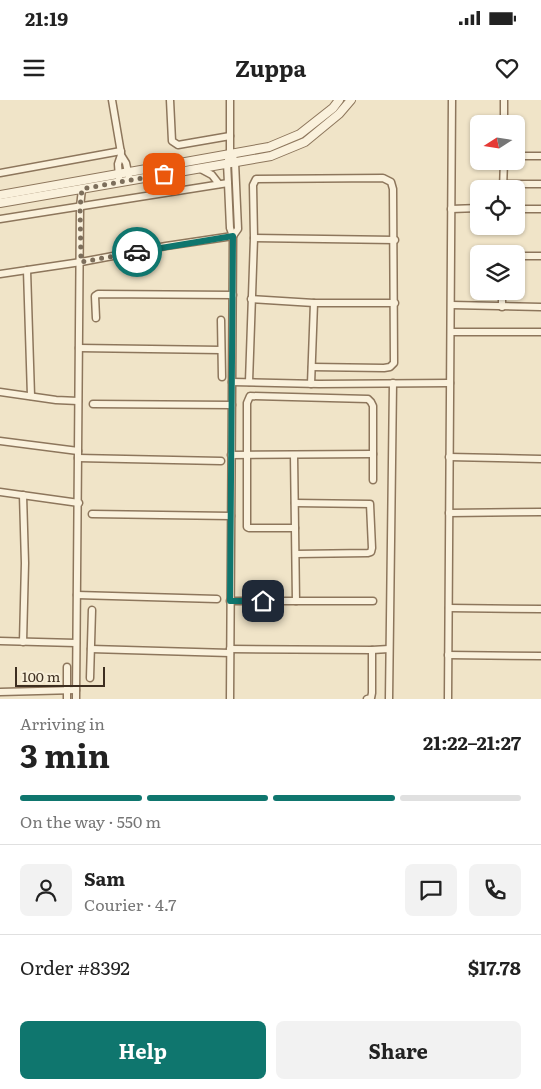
<!DOCTYPE html>
<meta charset="utf-8">
<style>
:root{--surface:#fff;--page:#f2f2f2;--text:#222;--muted:#767676;--line:#e0e0e0;--accent:#0f766e}
body{margin:0;font-family:Literata,serif;background:var(--page);color:var(--text);height:100vh;display:flex;flex-direction:column;font-size:19px;white-space:nowrap}
*{box-sizing:border-box;margin:0}
p{font-size:16px;color:var(--muted)}
.icon{flex:none;width:28px;height:28px;fill:none;stroke:currentColor;stroke-width:2;stroke-linecap:round;stroke-linejoin:round}
.map{position:relative;height:599px;overflow:hidden}
.drawer{display:flex;flex-direction:column;background:var(--surface);flex:1}
.drawer>*{flex:none}
.needle{width:32px;rotate:258deg}
.tools{position:absolute;left:470px;top:15px;display:grid;gap:10px}
.tools a{display:grid;place-items:center;width:55px;height:55px;border-radius:8px;background:var(--surface);box-shadow:0 1px 4px #0004;font-size:25px}
.scale{position:absolute;left:15px;bottom:12px;width:90px;box-sizing:border-box;padding-left:5px;border:2px solid #3d2e20;border-top:0;font-size:14px;line-height:18px;white-space:nowrap;color:#3d2e20;-webkit-text-stroke:4px #f7eed8;paint-order:stroke}
.pin{position:absolute;display:grid;place-items:center;width:42px;height:42px;color:#fff;margin:-21px;border-radius:10px;box-shadow:0 2px 8px #0006}
.courier{position:absolute;display:grid;place-items:center;width:50px;height:50px;margin:-25px;border:4px solid #0f766e;border-radius:50%;background:#fff;color:#222;box-shadow:0 1px 6px #0007}
.headline em{font-style:normal;font-weight:700}
.headline div{display:flex;flex-direction:column-reverse}
.headline{display:flex;align-items:center;justify-content:space-between;height:85px;padding:0 20px}
h1{font-size:32px;font-weight:700;line-height:38px}
.bar{display:grid;grid-template-columns:repeat(4,1fr);gap:8px 5px;align-content:center;height:60px;padding:0 20px}
.bar i{height:6px;border-radius:4px;background:var(--line)}
.bar .active{background:var(--accent)}
.bar p{grid-column:span 4}
.line{display:flex;align-items:center;gap:12px;padding:0 20px;border-top:1px solid var(--line)}
.line div{flex:1}
.round{display:grid;place-items:center;flex:none;width:52px;height:52px;border-radius:8px;background:var(--page)}
.primary-button{display:flex;gap:10px;margin-top:auto;padding:10px 20px}
.primary-button a{flex:1;height:58px;border-radius:8px;background:var(--accent);color:#fff;font-size:20px;font-weight:700;line-height:58px;text-align:center}
.primary-button a+a{background:var(--page);color:var(--text)}
.status{display:flex;justify-content:space-between;align-items:center;height:35px;padding:0 25px;background:var(--surface);direction:ltr}
.status svg{height:14px;fill:currentColor}
header{display:flex;justify-content:space-between;align-items:center;height:65px;padding:0 20px;background:var(--surface);font-size:22px;font-weight:700}
.map>svg:first-child{display:block}
</style>
<div class="status"><b>21:19</b><svg viewBox="0 0 49 12"><path d="M0 12V9h3v3zM5 12V6h3v6zM10 12V3h3v9zM15 12V0h3v12zM26 1h20v11H26zM47 4h2v5h-2z"/></svg></div>
<header><svg class="icon" aria-label="menu" viewBox="0 0 24 24"><path d="M4 6h16M4 12h16M4 18h16"/></svg>Zuppa<svg class="icon" aria-label="heart" viewBox="0 0 24 24"><path d="M12 20l-8-8c-3-5 5-10 8-4 3-6 11-1 8 4z"/></svg></header>
<div class="map">
<svg width="541" height="599" viewBox="0 0 541 599">
<rect width="100%" height="100%" fill="#f0e4c8"/>
<g fill="none" stroke-linecap="round" stroke-linejoin="round">
<g stroke="#8d765c" stroke-width="9">
<g id="minor">
<path d="M112,0l9,53"/>
<path d="M170,0l2,41 6,4 52,-9"/>
<path d="M504,24v-24"/>
<path d="M516,56h25"/>
<path d="M199,68l13,7 7,9"/>
<path d="M0,73l121,-22"/>
<path d="M119,78l-1,-14 3,-9 5,8 3,14"/>
<path d="M503,84h38"/>
<path d="M503,89l1,-28"/>
<path d="M451,109l28,-1"/>
<path d="M516,109h25"/>
<path d="M0,119l228,-36"/>
<path d="M233,136l5,-7 -3,-67 -1,-3"/>
<path d="M254,138l141,2"/>
<path d="M516,156h25"/>
<path d="M27,170l4,126"/>
<path d="M0,174l81,-12 85,-16 67,-10"/>
<path d="M502,191v16"/>
<path d="M251,199l63,4h81"/>
<path d="M452,205l89,2"/>
<path d="M96,218l-1,-22 3,-2 135,1"/>
<path d="M221,220l1,57"/>
<path d="M451,232h90"/>
<path d="M79,248l142,2"/>
<path d="M232,282l87,2 131,-1"/>
<path d="M249,282l5,-144 -1,-53 3,-6 127,-1 8,4 2,7 1,174 -4,4 -6,1 -72,-1"/>
<path d="M311,284l3,-81"/>
<path d="M0,292l56,8 22,1"/>
<path d="M93,304l139,1"/>
<path d="M0,341l78,10"/>
<path d="M231,355l142,-1"/>
<path d="M294,355l2,146"/>
<path d="M449,357l92,2"/>
<path d="M78,358l143,3"/>
<path d="M0,392l79,11"/>
<path d="M23,395l2,68 -2,79"/>
<path d="M295,403l75,1 2,44 -1,4 -3,1 -72,1"/>
<path d="M449,413l92,-1"/>
<path d="M92,414l139,2"/>
<path d="M295,428h-46l-2,-1v-124l3,-7 118,3 3,3 2,4v74"/>
<path d="M77,495l140,4"/>
<path d="M230,501h143"/>
<path d="M449,508l92,1"/>
<path d="M0,541l76,2"/>
<path d="M91,549l139,4"/>
<path d="M230,549l142,1v43l-1,5 -4,1"/>
<path d="M372,550l17,-1"/>
<path d="M448,555l93,1"/>
<path d="M90,578l2,-68"/>
<path d="M0,592l76,-2"/>
<path d="M67,599v-32"/>
<path d="M76,599l4,-492 2,-18"/>
<path d="M230,599l3,-463 -3,-8 -2,-45 -1,-20 3,-9v-54"/>
<path d="M389,599l4,-316"/>
<path d="M448,599l4,-599"/>
</g>
</g>
<g stroke="#8d765c" stroke-width="10">
<g id="tertiary">
<path d="M0,95l269,-48 31,-13 33,-26 6,-8"/>
<path d="M0,103l271,-47 34,-14 34,-28 12,-14"/>
</g>
</g>
<use href="#minor" stroke="#faf1dc" stroke-width="6"/>
<use href="#tertiary" stroke="#faf1dc" stroke-width="8"/>
</g>
<g fill="none" stroke-linecap="round" stroke-linejoin="round">
<path stroke="#7c6e5b" stroke-width="5" stroke-dasharray="0 9" d="M137,152l-56,10 -1,-55 2,-18 82,-15"/>
<path stroke="#0f766e" stroke-width="6" d="M137,152l96,-16 -3,365h33"/>
</g>
</svg>
<div class="tools">
<a><svg class="needle" viewBox="-14 -14 28 28"><path d="M0-13l5 13h-10z" fill="#e53935"/><path d="M0 13l5-13h-10z" fill="#767676"/></svg></a>
<a><svg class="icon" aria-label="locate" viewBox="0 0 24 24"><circle cx="12" cy="12" r="6"/><path d="M12 2v4M12 18v4M2 12h4M18 12h4"/></svg></a>
<a><svg class="icon" aria-label="layers" viewBox="0 0 24 24"><path d="M12 4l9 5-9 5-9-5zM3 14l9 5 9-5"/></svg></a>
</div>
<div class="scale">100 m</div>
<div class="pin" style="left:164px;top:74px;background:#ea580c"><svg class="icon" aria-label="bag" viewBox="0 0 24 24"><path d="M5 8h14l-1 12H6zM9 8a3 3 0 0 1 6 0"/></svg></div>
<div class="pin" style="left:263px;top:501px;background:#1f2937"><svg class="icon" aria-label="home" viewBox="0 0 24 24"><path d="M3 11l9-7 9 7M6 9v11h12V9"/></svg></div>
<div class="courier" style="left:137px;top:152px"><svg class="icon" aria-label="car" viewBox="0 0 24 24"><path d="M5 17H2v-5l4-1 3-4h7l3 4 3 1v5h-3M9 17h6M6 11h13"/><circle cx="7" cy="17" r="2"/><circle cx="17" cy="17" r="2"/></svg></div>
</div>
<section class="drawer">
<div class="headline"><div><h1>3 min</h1><p>Arriving in</p></div><em>21:22–21:27</em></div>
<div class="bar"><i class="active"></i><i class="active"></i><i class="active"></i><i></i><p>On the way · 550 m</p></div>
<div class="line" style="height:90px"><a class="round"><svg class="icon" aria-label="person" viewBox="0 0 24 24"><circle cx="12" cy="8" r="4"/><path d="M4 21q1-7 8-7t8 7"/></svg></a><div><b>Sam</b><p>Courier · 4.7</p></div><a class="round"><svg class="icon" aria-label="chat" viewBox="0 0 24 24"><path d="M4 5h16v11H9l-5 4z"/></svg></a><a class="round"><svg class="icon" aria-label="phone" viewBox="0 0 24 24"><path d="M5 4h4l2 5-3 2q2 4 5 5l2-3 5 2v4C11 20 4 13 5 4z"/></svg></a></div>
<div class="line" style="height:65px"><div>Order #8392</div><b>$17.78</b></div>
<div class="primary-button"><a>Help</a><a>Share</a></div>
</section>
